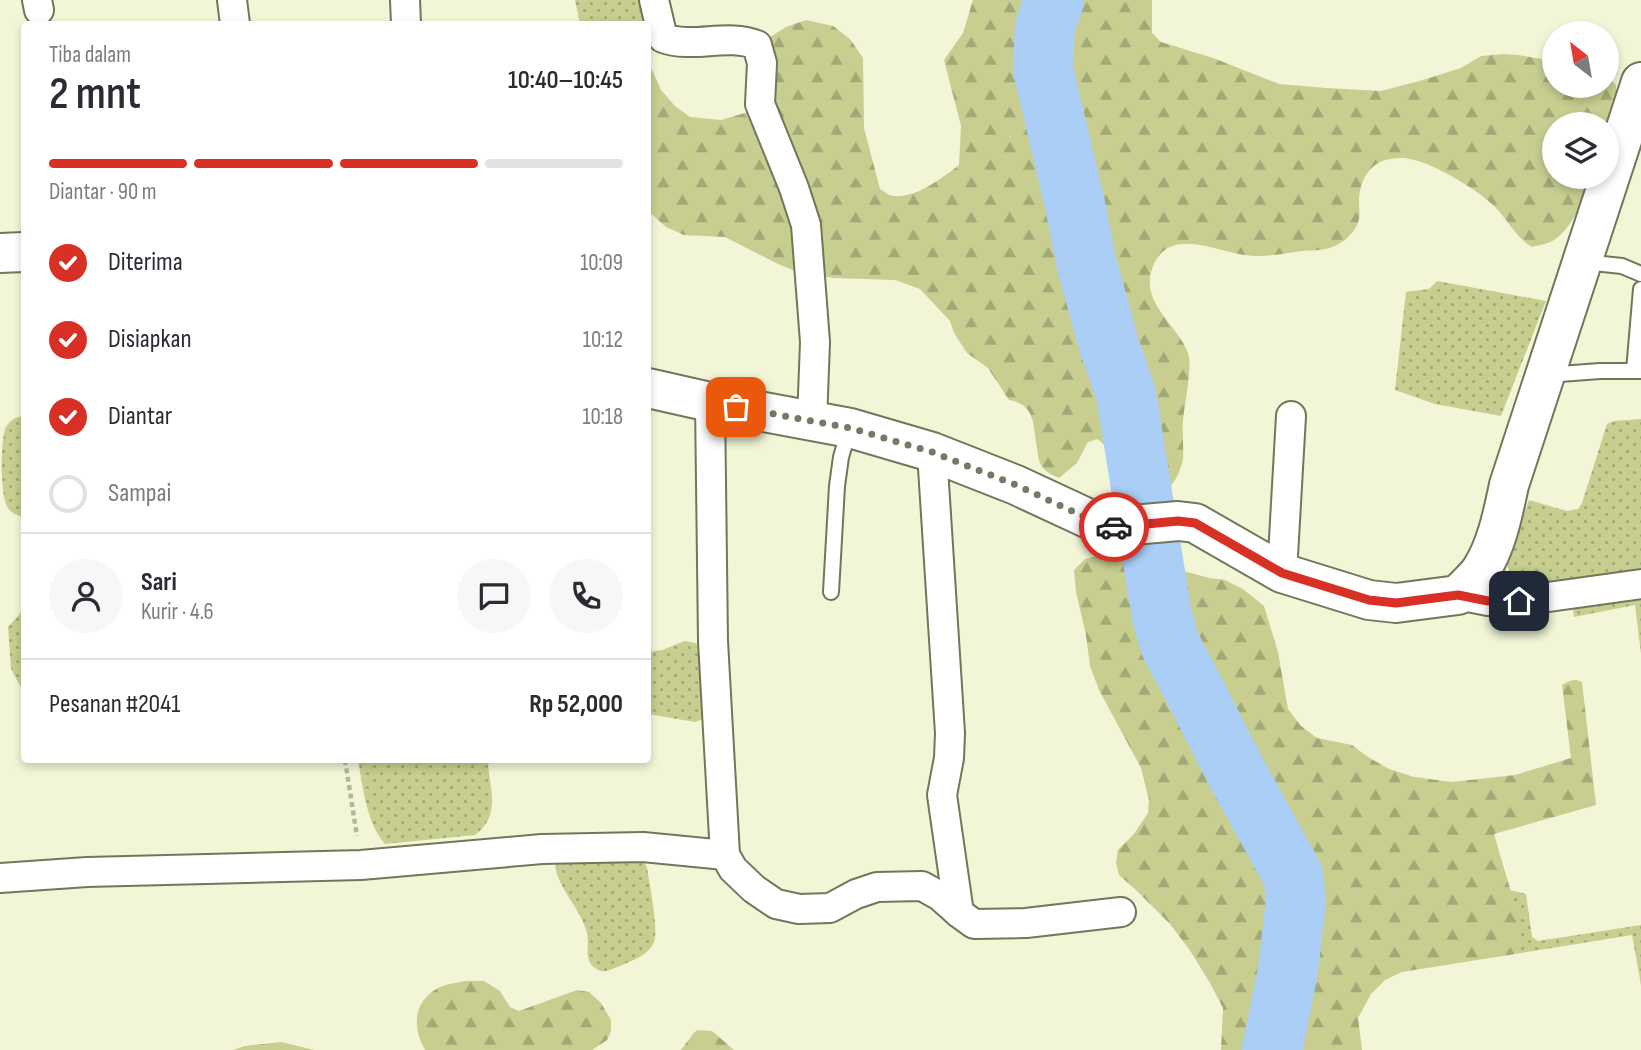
<!DOCTYPE html>
<html lang="id">
<meta charset="utf-8">
<style>
:root{--surface:#fff;--page:#f7f7f7;--text:#2b2b33;--muted:#7c7c81;--line:#e1e1e2;--accent:#d93025}
body{margin:0;font-family:"Sofia Sans Condensed",sans-serif;background:var(--page);color:var(--text);height:100vh;display:flex;flex-direction:column;font-size:26px;white-space:nowrap}
*{box-sizing:border-box;margin:0}
p{font-size:23px;color:var(--muted)}
.icon{flex:none;width:38px;height:38px;fill:none;stroke:currentColor;stroke-width:2;stroke-linecap:round;stroke-linejoin:round}
.map{position:relative;flex:1;overflow:hidden}
.panel{position:absolute;left:21px;top:21px;width:630px;height:742px;display:flex;flex-direction:column;background:var(--surface);border-radius:7px;box-shadow:0 4px 10px #0003}
.panel>*{flex:none}
.needle{width:46px;rotate:329deg}
.fabs{position:absolute;left:1542px;top:21px;display:grid;gap:14px}
.fabs a{display:grid;place-items:center;width:77px;height:77px;border-radius:50%;background:var(--surface);box-shadow:0 4px 10px #0003;font-size:35px}
.pin{position:absolute;display:grid;place-items:center;width:60px;height:60px;color:#fff;margin:-30px;border-radius:14px;box-shadow:0 4px 10px #0006}
.courier{position:absolute;display:grid;place-items:center;width:70px;height:70px;margin:-35px;border:5px solid #d93025;border-radius:50%;background:#fff;color:#222;box-shadow:0 2px 9px #0007}
.head em{font-style:normal;font-weight:600}
.head div{display:flex;flex-direction:column-reverse}
.head{display:flex;align-items:center;justify-content:space-between;height:119px;padding:0 28px}
h1{font-size:46px;font-weight:600;line-height:52px}
.bar{display:grid;grid-template-columns:repeat(4,1fr);gap:10px 7px;align-content:center;height:84px;padding:0 28px}
.bar i{height:9px;border-radius:5px;background:var(--line)}
.bar .on{background:var(--accent)}
.bar p{grid-column:span 4}
.line{display:flex;align-items:center;gap:18px;padding:0 28px;border-top:2px solid var(--line)}
.line div{flex:1}
.round{display:grid;place-items:center;flex:none;width:74px;height:74px;border-radius:37px;background:var(--page)}
ol{padding:0 28px;list-style:none}
li{display:flex;align-items:center;gap:21px;height:77px}
li p{margin-inline-start:auto}
li .icon{padding:7px;border-radius:50%;background:var(--accent);color:#fff;stroke-width:4}
li:last-child{color:var(--muted)}
li i{width:38px;height:38px;border:4px solid var(--line);border-radius:50%}
.map>svg:first-child{display:block}
</style>
<div class="map">
<svg width="1641" height="1050" viewBox="0 0 1641 1050">
<defs>
<pattern id="grass-dots" width="8" height="8" patternUnits="userSpaceOnUse" patternTransform="scale(1.75)"><rect width="8" height="8" fill="#c7ce90"/><path d="M2 2h.1M6 6h.1" fill="none" stroke="#a2a876" stroke-width="1.8" stroke-linecap="round"/></pattern>
<pattern id="forest-firs" width="22" height="20" patternUnits="userSpaceOnUse" patternTransform="scale(1.75)"><rect width="22" height="20" fill="#c7ce90"/><path d="M5 1l3.5 6h-7zM16 11l3.5 6h-7z" fill="#a2a876"/></pattern>
</defs>
<rect width="100%" height="100%" fill="#f2f6d7"/>
<g fill="url(#grass-dots)">
<path d="M575,0h70l3,24h-68z"/>
<path d="M1437,281l109,20 -45,115 -66,-12 -40,-14 11,-98 23,-3z"/>
<path d="M24,416v101h-2c-5,-2 -11,-4 -14,-9 -8,-11 -8,-69 -2,-81 5,-8 10,-10 18,-11z"/>
<path d="M1641,419v235l-6,-49 -61,12 -3,-22 -83,6 30,-22 -7,-5 -6,-13 24,-61 38,11 11,-2 4,-6 25,-79 7,-3z"/>
<path d="M24,609v84l-13,-24 -3,-42z"/>
<path d="M685,641l14,3 5,6 -1,69 -8,3 -47,-8v-62l14,-2z"/>
<path d="M358,760h133l-3,5c3,28 12,51 -13,70l-90,9c-19,-22 -22,-57 -27,-84z"/>
<path d="M632,861h11l4,6c2,16 12,62 7,75 -6,14 -21,18 -34,24 -9,3 -16,9 -25,2 -12,-9 -5,-22 -8,-35 -6,-24 -28,-43 -32,-67l6,-3z"/>
<path d="M1510,890l16,4 6,43 6,4 103,-16v60l-9,-50 -117,19c8,-29 3,-37 -5,-64z"/>
</g>
<g fill="url(#forest-firs)">
<path d="M973,0h179v33l9,9 52,16 66,26 47,4 55,3 42,-11 38,-12 20,-12 22,-2 15,1 36,6v25h52l1,-10 9,9v12l-9,32 -1,-5h-52v53h38c-9,21 -18,50 -38,63 -6,4 -15,5 -22,7 -17,-10 -25,-29 -39,-42 -18,-17 -64,-45 -89,-47 -28,-1 -42,13 -45,40 0,7 1,15 0,21 -3,15 -20,28 -34,30 -7,2 -15,1 -22,2 -19,2 -38,7 -58,4 -31,-4 -78,-30 -93,14 -12,34 26,56 36,84 5,13 -4,53 -5,69 -1,12 1,25 0,37 -1,7 -6,19 -10,24 -10,12 -23,17 -36,21 -10,-9 -16,-18 -20,-30 -5,-13 -7,-28 -20,-35l-9,3 -11,21 -18,15c-7,-3 -14,-6 -18,-13 -3,-5 -3,-11 -4,-17 -4,-22 -1,-44 -28,-48l-21,-32 -21,-15 -13,-20 -4,-12 -30,-32 -25,-9 -62,-2 -38,-7 -19,-8 -51,-26 -41,-2 -18,-8 -18,-16v-143l4,2 9,20 14,16 15,11 31,3 27,-8 9,-67 29,-18 20,-7 27,6 17,13 13,19 1,70 16,61c5,3 9,7 14,7 23,2 48,-18 65,-31l2,-39 -17,-66 19,-27z"/>
<path d="M1107,553l34,6 68,19 16,2 18,9 21,17 14,46 10,57 13,17 16,12 35,7 16,12 21,12 25,8 38,5 63,-7 56,-17 -9,-73c7,-4 12,-7 20,-3l14,123 -102,29 26,89v16l-5,15 -113,18 -17,8 -14,14 -13,24 4,32h-141l2,-42 -13,-25 -21,-34 -19,-25 -34,-34 -17,-15 -3,-12 2,-13 16,-16 14,-21 1,-13 -8,-32 -42,-78 -9,-24 -4,-31 -10,-43 -2,-22 11,-11z"/>
<path d="M465,981h19l16,10 10,16 9,4 58,-21 12,2 12,11 10,17v11l-4,9 -15,10h-167c-13,-23 -12,-48 13,-62 8,-4 18,-5 27,-7z"/>
<path d="M697,1030l15,1 22,19h-54c7,-6 10,-14 17,-20z"/>
<path d="M281,1042l33,8h-81l12,-4z"/>
</g>
<g fill="none" stroke-linecap="round" stroke-linejoin="round">
<path stroke="#aacef6" stroke-width="60" d="M1054,0l-9,27 -2,42 32,136 11,56 23,84 17,49 36,222 8,28 20,38 46,90 57,103 3,26 -8,69 -16,80"/>
<g stroke="#72765a" stroke-width="18">
<g id="lane">
<path d="M1584,262l38,4 19,8"/>
<path d="M1634,371l7,-82"/>
<path d="M1546,375l54,-4h41"/>
<path d="M831,592l6,-106 4,-29 8,-27"/>
</g>
</g>
<g stroke="#72765a" stroke-width="32">
<g id="street">
<path d="M37,0l2,10"/>
<path d="M232,0l3,24"/>
<path d="M405,0l1,24"/>
<path d="M654,0l9,38c30,11 64,-5 94,7l5,18 -2,41 34,84 12,37 9,117 -3,79"/>
<path d="M710,402l3,239 12,214"/>
<path d="M932,452l18,281 -1,25 -7,37 17,118"/>
<path d="M1282,573l9,-157"/>
<path d="M1458,595l30,6h31l122,-17"/>
<path d="M0,878l87,-6 274,-7 181,-16 101,-2 82,8 8,14 21,20 22,15 23,5 31,-1 26,-14 21,-7 45,-1 18,10 19,17 15,11 52,-1 95,-11"/>
</g>
</g>
<g stroke="#72765a" stroke-width="42">
<g id="secondary">
<path d="M0,253l24,-1"/>
<path d="M648,388l62,14 140,26 82,24 84,33 71,33 24,9 67,-6 17,2 87,50 87,27 27,3 62,-8c7,-8 17,-16 23,-25 16,-25 22,-57 28,-85l132,-403"/>
</g>
</g>
<path stroke="#b4b79e" stroke-width="4.5" stroke-dasharray="5 3.5" stroke-linecap="butt" d="M345,760l12,76"/>
<use href="#lane" stroke="#fff" stroke-width="14"/>
<use href="#street" stroke="#fff" stroke-width="28"/>
<use href="#secondary" stroke="#fff" stroke-width="38"/>
</g>
<g fill="none" stroke-linecap="round" stroke-linejoin="round">
<path stroke="#777967" stroke-width="7" stroke-dasharray="0 12.6" d="M736,407l114,21 82,24 84,33 71,33 27,9"/>
<path stroke="#d93025" stroke-width="9" d="M1114,527l64,-6 17,2 87,50 87,27 27,3 62,-8 30,6h31"/>
</g>
</svg>
<div class="fabs">
<a><svg class="needle" viewBox="-14 -14 28 28"><path d="M0-13l5 13h-10z" fill="#e53935"/><path d="M0 13l5-13h-10z" fill="#7c7c81"/></svg></a>
<a><svg class="icon" aria-label="layers" viewBox="0 0 24 24"><path d="M12 4l9 5-9 5-9-5zM3 14l9 5 9-5"/></svg></a>
</div>
<div class="pin" style="left:736px;top:407px;background:#ea580c"><svg class="icon" aria-label="bag" viewBox="0 0 24 24"><path d="M5 8h14l-1 12H6zM9 8a3 3 0 0 1 6 0"/></svg></div>
<div class="pin" style="left:1519px;top:601px;background:#1f2937"><svg class="icon" aria-label="home" viewBox="0 0 24 24"><path d="M3 11l9-7 9 7M6 9v11h12V9"/></svg></div>
<div class="courier" style="left:1114px;top:527px"><svg class="icon" aria-label="car" viewBox="0 0 24 24"><path d="M5 17H2v-5l4-1 3-4h7l3 4 3 1v5h-3M9 17h6M6 11h13"/><circle cx="7" cy="17" r="2"/><circle cx="17" cy="17" r="2"/></svg></div>
<section class="panel">
<div class="head"><div><h1>2 mnt</h1><p>Tiba dalam</p></div><em>10:40–10:45</em></div>
<div class="bar"><i class="on"></i><i class="on"></i><i class="on"></i><i></i><p>Diantar · 90 m</p></div>
<ol>
<li><svg class="icon" aria-label="check" viewBox="0 0 24 24"><path d="M5 12l5 5 9-10"/></svg>Diterima<p>10:09</p></li>
<li><svg class="icon" aria-label="check" viewBox="0 0 24 24"><path d="M5 12l5 5 9-10"/></svg>Disiapkan<p>10:12</p></li>
<li><svg class="icon" aria-label="check" viewBox="0 0 24 24"><path d="M5 12l5 5 9-10"/></svg>Diantar<p>10:18</p></li>
<li><i></i>Sampai</li>
</ol>
<div class="line" style="height:126px"><a class="round"><svg class="icon" aria-label="person" viewBox="0 0 24 24"><circle cx="12" cy="8" r="4"/><path d="M4 21q1-7 8-7t8 7"/></svg></a><div><b>Sari</b><p>Kurir · 4.6</p></div><a class="round"><svg class="icon" aria-label="chat" viewBox="0 0 24 24"><path d="M4 5h16v11H9l-5 4z"/></svg></a><a class="round"><svg class="icon" aria-label="phone" viewBox="0 0 24 24"><path d="M5 4h4l2 5-3 2q2 4 5 5l2-3 5 2v4C11 20 4 13 5 4z"/></svg></a></div>
<div class="line" style="height:91px"><div>Pesanan #2041</div><b>Rp 52,000</b></div>
</section>
</div>
